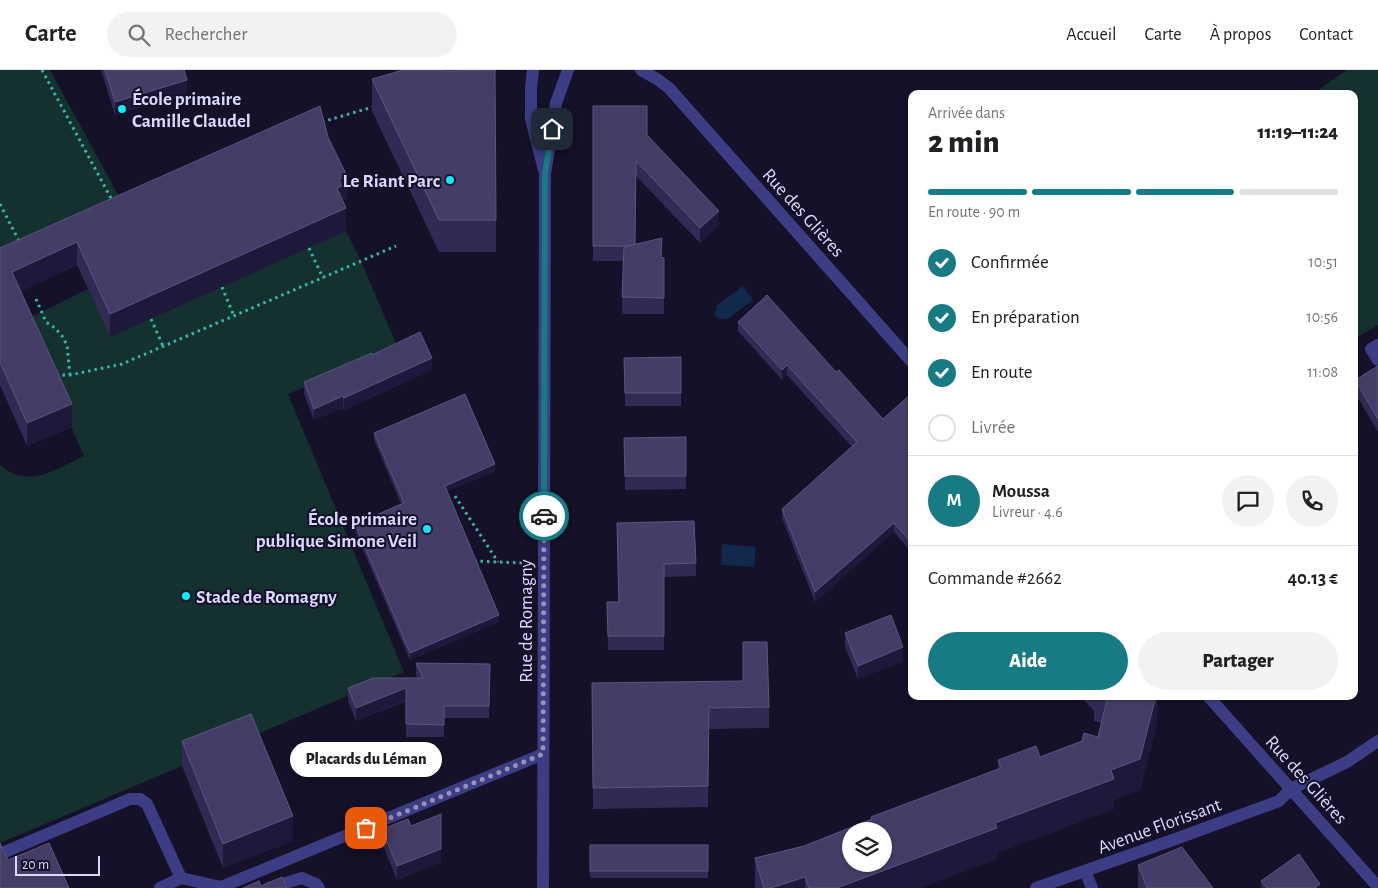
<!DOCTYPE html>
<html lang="fr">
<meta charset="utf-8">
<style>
:root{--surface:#fff;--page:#f2f2f2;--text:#202124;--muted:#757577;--line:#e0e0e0;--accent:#167b83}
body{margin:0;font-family:"Alegreya Sans",sans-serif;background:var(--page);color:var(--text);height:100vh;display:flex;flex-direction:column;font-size:19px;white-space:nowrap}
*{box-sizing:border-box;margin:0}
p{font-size:16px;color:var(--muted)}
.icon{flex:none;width:28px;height:28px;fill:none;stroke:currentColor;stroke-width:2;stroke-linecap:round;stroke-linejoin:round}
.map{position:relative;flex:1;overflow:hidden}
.sheet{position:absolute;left:908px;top:20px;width:450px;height:610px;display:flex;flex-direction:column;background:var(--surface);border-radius:10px;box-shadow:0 1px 4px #0004}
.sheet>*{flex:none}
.fabs{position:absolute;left:842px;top:752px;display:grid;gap:10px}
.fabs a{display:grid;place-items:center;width:50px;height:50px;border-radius:50%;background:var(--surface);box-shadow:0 1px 4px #0004;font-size:25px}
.scale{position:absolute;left:15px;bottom:12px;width:85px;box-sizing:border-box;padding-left:5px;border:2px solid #dbd8fe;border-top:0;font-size:14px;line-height:18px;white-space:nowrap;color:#dbd8fe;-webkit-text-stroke:4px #141128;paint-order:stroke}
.pin{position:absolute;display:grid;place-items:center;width:42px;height:42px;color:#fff;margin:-21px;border-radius:10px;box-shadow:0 2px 8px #0006}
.courier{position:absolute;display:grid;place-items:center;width:50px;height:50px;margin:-25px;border:4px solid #167b83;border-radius:50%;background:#fff;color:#222;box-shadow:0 1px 6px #0007}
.bubble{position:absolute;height:35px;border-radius:18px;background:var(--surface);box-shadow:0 1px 4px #0004;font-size:16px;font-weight:800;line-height:35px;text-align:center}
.headline em{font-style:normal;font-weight:800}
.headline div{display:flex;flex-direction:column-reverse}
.headline{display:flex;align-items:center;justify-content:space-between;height:85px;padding:0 20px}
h1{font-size:32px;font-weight:800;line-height:38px}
.bar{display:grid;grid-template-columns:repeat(4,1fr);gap:8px 5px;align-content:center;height:60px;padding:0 20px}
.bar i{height:6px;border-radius:4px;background:var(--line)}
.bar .current{background:var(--accent)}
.bar p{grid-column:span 4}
.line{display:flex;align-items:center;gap:12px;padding:0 20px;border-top:1px solid var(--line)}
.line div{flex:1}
.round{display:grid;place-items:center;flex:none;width:52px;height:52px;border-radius:26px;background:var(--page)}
ol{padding:0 20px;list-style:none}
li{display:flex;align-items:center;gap:15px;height:55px}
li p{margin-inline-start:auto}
li .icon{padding:5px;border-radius:50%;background:var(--accent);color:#fff;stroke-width:4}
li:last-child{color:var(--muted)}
li i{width:28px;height:28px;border:2px solid var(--line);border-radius:50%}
.action{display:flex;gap:10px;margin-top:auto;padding:10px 20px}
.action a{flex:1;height:58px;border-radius:30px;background:var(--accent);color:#fff;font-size:20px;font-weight:800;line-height:58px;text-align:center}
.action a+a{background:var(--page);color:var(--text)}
header{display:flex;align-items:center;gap:30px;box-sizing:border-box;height:70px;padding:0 25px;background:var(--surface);border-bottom:1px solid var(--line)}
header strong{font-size:24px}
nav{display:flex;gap:28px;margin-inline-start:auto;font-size:18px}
.search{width:350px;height:45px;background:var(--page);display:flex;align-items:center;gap:12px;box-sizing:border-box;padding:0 18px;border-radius:28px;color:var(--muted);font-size:19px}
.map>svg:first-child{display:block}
</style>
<header>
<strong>Carte</strong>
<div class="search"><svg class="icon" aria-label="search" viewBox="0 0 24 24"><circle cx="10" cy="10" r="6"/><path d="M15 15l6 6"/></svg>Rechercher</div>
<nav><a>Accueil</a><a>Carte</a><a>À propos</a><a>Contact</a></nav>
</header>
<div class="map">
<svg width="1378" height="818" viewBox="0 0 1378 818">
<rect width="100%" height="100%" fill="#141128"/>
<g fill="#14312f">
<path d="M0,0h50l78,143 -128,57z"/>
<path d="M1347,0h31v255l-24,14v-245h-42z"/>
<path d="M346,161l15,30 36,85 -109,48 116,278 -404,171v-378c28,25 56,4 84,-9l-60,-135 64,-32 22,48z"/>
</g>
<g fill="#10294c">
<path d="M743,216l10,14 -27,20 -2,-2 -2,1 -5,-1 -3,-5 3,-5 -1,-2z"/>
<path d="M722,474l34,3 -2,20 -33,-2z"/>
</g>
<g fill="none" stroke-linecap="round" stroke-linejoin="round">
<g stroke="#34b7a9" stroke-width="3" stroke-dasharray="2.5 4" stroke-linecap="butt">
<path d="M42,0l71,132"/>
<path d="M322,52l54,-16"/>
<path d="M0,134l19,37"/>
<path d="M309,178l14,30"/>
<path d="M222,217l12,29"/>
<path d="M36,229l10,23 9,6 7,8 5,9 3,30"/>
<path d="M151,249l12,27"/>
<path d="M56,305h14l52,-11 274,-118"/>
<path d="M455,426l43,66"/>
<path d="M474,491l49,2"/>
</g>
<g stroke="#3d3d85" stroke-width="12">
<path d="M1378,275l-7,4 7,11"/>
<path d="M0,784l130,-55h10l7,5 34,74 40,9 322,-133"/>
<path d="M1085,801l7,17"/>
<path d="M160,818l21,-10"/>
<path d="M269,818l33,-10 14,6 3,4"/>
</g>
<g stroke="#3d3d85" stroke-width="12">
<path d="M641,0l16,9 12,9 242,273"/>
<path d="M1208,626l170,191"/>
<path d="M1036,818l134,-47 109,-40 12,-12 56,-27 31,-21"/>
</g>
<g stroke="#3d3d85" stroke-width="12">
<path d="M533,0l-2,18v31l13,51"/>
<path d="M543,818l2,-714 11,-71 12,-33"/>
</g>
</g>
<g fill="#312a55">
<path d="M101,0h83l3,24 -72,21z"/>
<path d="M372,9l124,141v32h-57l-67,-141z"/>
<path d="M593,36l54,29 72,91 -19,17 -64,-67 -1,68 27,13 2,1v56h-42l1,-53h-30z"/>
<path d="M328,67l19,62 -4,1 3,31 -236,106 -33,-72 -56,26 51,136 -45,19 -27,-61v-137z"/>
<path d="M738,252l98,50 47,47 28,-25v158l-17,-20 -79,70 -33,-84v-9l70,-62 -65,-72 -5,5 -44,-49z"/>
<path d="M372,285l60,15 -88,40 -1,-2 -29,12 -10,-26v-12z"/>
<path d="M681,287v49h-56l-1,-48z"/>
<path d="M1378,296v66l-23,-39v-13z"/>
<path d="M374,363l121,38 -48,20 52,131 -89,38 -55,-129v-7l46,-20 -27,-64z"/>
<path d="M686,367v52l-61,1 -1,-52z"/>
<path d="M617,453l79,40v13l-32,1v73h-56l-1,-48h11z"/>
<path d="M845,563l58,28 -45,18 -13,-32z"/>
<path d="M416,593l74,1 -1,54h-45v19h-38v-36l-50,20 -8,-20v-13l70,-10 -2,-2z"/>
<path d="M592,613l177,24v21l-59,1 -1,-2 -1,80 -115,2z"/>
<path d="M1080,626h77v28l-17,66 -26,10v9l-117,44v6l-78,29h-164v-30l49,-12 67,-27v-2l127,-48v-9l42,-3 58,-20 3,-14 -7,-2v-10z"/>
<path d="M182,671l111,100 -70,27 -41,-102z"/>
<path d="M411,756l30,36 -44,18 -15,-37v-14z"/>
<rect x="590" y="775" width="118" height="33"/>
<path d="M1138,795l75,23h-75z"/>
<path d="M1261,811l59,7h-59z"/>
</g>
<g fill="#1e183b">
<path d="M187,10v14l-72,21v-13z"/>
<path d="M347,106v23l-5,1 -5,-12 2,-9z"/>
<path d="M346,138v23l-236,106v-23z"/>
<path d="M719,141v15l-19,17v-15z"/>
<path d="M77,172v23l-65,30v-23z"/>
<path d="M432,288v12l-88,40v-12z"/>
<path d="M787,295v10l-5,5v-10z"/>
<path d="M343,326v12l-29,12v-11z"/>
<path d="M72,334v23l-45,19v-23z"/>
<path d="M495,394v7l-50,22v-7z"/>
<path d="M894,453v9l-79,70v-10z"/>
<path d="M499,545v7l-89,38v-7z"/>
<path d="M903,577v14l-45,18v-13z"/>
<path d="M406,618v12l-50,21v-13z"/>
<path d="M1156,626l1,28 -17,66 -26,10v9l-117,44v6l-78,29h-82l158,-65 116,-53z"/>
<path d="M293,746v25l-70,27v-24z"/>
<path d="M441,779v13l-44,18v-14z"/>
<path d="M805,807v11h-34z"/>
<path d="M1320,814v4h-6z"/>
</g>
<g fill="#433d67" stroke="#5b557f" fill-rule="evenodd">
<path d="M105,0h79l3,10 -72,22z"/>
<path d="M403,0h42v1l50,-1 1,150h-57l-67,-141z"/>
<path d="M320,36l8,31 19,39 -8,3 3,7 -5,2 9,20 -236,106 -33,-72 -65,30 60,132 -45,19 -27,-61v-114z"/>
<path d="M593,36h54v29l72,76 -19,17 -64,-67 -1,83 -7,2h-35z"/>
<path d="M662,168l-1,19 3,1v40l-42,-1 2,-50z"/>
<path d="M767,225l69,77 3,-2 44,49 28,-25v148l-17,-19 -79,69 -33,-83 75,-67 -70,-77 -5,5 -44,-48z"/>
<path d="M420,262l12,26 -88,40 -1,-2 -29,13 -10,-27 68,-29v2z"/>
<path d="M681,287v36h-56l-1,-35z"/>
<path d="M1378,296v53l-23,-39z"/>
<path d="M465,324l30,70 -50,22 54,129 -89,38 -55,-129 49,-21 -30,-70z"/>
<path d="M686,367v39h-61l-1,-38z"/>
<path d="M694,451l2,42 -32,1v72h-56l-1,-34h12l-2,-79z"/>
<path d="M891,545l12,32 -45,19 -13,-33z"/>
<path d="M743,572h24l2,65 -59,1 -1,-2 -1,80 -115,2 -1,-105 151,-2z"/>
<path d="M416,593l74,1 -1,42h-45v19l-38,-1v-36l-50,20 -8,-20 25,-10h50z"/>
<path d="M1108,626h48l-16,63 -29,11 3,9 -119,44 2,5 -160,60h-28l-4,-11 -34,11h-7l-9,-30 49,-12 68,-27 -1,-2 130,-49 -3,-8 38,-14 4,11 42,-16 2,-8 14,4zM851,761h33v33h-33z"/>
<path d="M251,644l42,102 -70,28 -41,-103z"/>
<path d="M441,744v35l-44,17 -15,-37 26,-10 3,7z"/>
<path d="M0,773l8,17 41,-17 20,45h-69z"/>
<rect x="590" y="775" width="118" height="26"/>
<path d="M1182,777l31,41h-66l-9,-23z"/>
<path d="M1299,784l21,30 -5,4h-48l-6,-7z"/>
<path d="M282,807l5,11h-44l16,-7 2,5z"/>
</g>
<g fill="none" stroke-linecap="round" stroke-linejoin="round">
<path stroke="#9592b3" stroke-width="5" stroke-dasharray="0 9" d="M366,758l177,-74 1,-238"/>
<path stroke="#167b83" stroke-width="6" d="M544,446l1,-342 7,-45"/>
</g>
<g fill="#0aeaf8" stroke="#141128" stroke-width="2">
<circle cx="122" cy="39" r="5"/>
<circle cx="450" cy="110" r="5"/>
<circle cx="427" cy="459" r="5"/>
<circle cx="186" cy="526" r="5"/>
</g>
<g text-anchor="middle" stroke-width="4" stroke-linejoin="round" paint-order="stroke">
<g font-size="19" font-weight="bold" fill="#dbd8fe" stroke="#141128" text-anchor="start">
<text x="132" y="35">École primaire<tspan x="132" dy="22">Camille Claudel</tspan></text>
<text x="440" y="117" text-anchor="end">Le Riant Parc</text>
<text x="417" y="455" text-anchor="end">École primaire<tspan x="417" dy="22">publique Simone Veil</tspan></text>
<text x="196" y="533">Stade de Romagny</text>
</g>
<g font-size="19" fill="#dbd8fe" stroke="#141128">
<text transform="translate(804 142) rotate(48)" y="7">Rue des Glières</text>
<text transform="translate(525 551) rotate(-90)" y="7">Rue de Romagny</text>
<text transform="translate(1307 709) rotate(48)" y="7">Rue des Glières</text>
<text transform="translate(1159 755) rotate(-20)" y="7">Avenue Florissant</text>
</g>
</g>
</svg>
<div class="fabs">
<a><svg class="icon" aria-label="layers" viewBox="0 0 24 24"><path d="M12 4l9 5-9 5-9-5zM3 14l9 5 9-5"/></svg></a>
</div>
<div class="scale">20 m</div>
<div class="pin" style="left:366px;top:758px;background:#ea580c"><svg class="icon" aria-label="bag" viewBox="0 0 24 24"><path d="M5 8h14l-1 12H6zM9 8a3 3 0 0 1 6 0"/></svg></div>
<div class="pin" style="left:552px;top:59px;background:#1f2937"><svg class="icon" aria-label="home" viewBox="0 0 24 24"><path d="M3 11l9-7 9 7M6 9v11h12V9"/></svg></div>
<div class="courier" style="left:544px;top:446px"><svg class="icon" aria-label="car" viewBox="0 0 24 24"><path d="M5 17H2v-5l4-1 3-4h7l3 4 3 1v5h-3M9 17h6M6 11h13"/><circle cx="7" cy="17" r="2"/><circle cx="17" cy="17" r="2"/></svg></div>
<div class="bubble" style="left:290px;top:672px;width:152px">Placards du Léman</div>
<section class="sheet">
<div class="headline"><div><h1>2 min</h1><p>Arrivée dans</p></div><em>11:19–11:24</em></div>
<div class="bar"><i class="current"></i><i class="current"></i><i class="current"></i><i></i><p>En route · 90 m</p></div>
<ol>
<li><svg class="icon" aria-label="check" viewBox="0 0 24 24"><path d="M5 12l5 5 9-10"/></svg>Confirmée<p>10:51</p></li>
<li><svg class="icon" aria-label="check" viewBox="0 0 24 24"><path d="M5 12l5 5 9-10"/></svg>En préparation<p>10:56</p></li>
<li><svg class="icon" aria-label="check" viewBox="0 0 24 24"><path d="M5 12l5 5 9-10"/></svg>En route<p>11:08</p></li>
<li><i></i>Livrée</li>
</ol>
<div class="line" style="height:90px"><b class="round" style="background:var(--accent);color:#fff">M</b><div><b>Moussa</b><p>Livreur · 4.6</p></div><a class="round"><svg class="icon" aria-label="chat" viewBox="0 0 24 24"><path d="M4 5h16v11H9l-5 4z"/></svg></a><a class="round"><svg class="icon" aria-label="phone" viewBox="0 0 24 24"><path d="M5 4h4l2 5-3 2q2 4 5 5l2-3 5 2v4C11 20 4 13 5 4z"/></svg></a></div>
<div class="line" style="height:65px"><div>Commande #2662</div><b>40.13 €</b></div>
<div class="action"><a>Aide</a><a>Partager</a></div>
</section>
</div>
